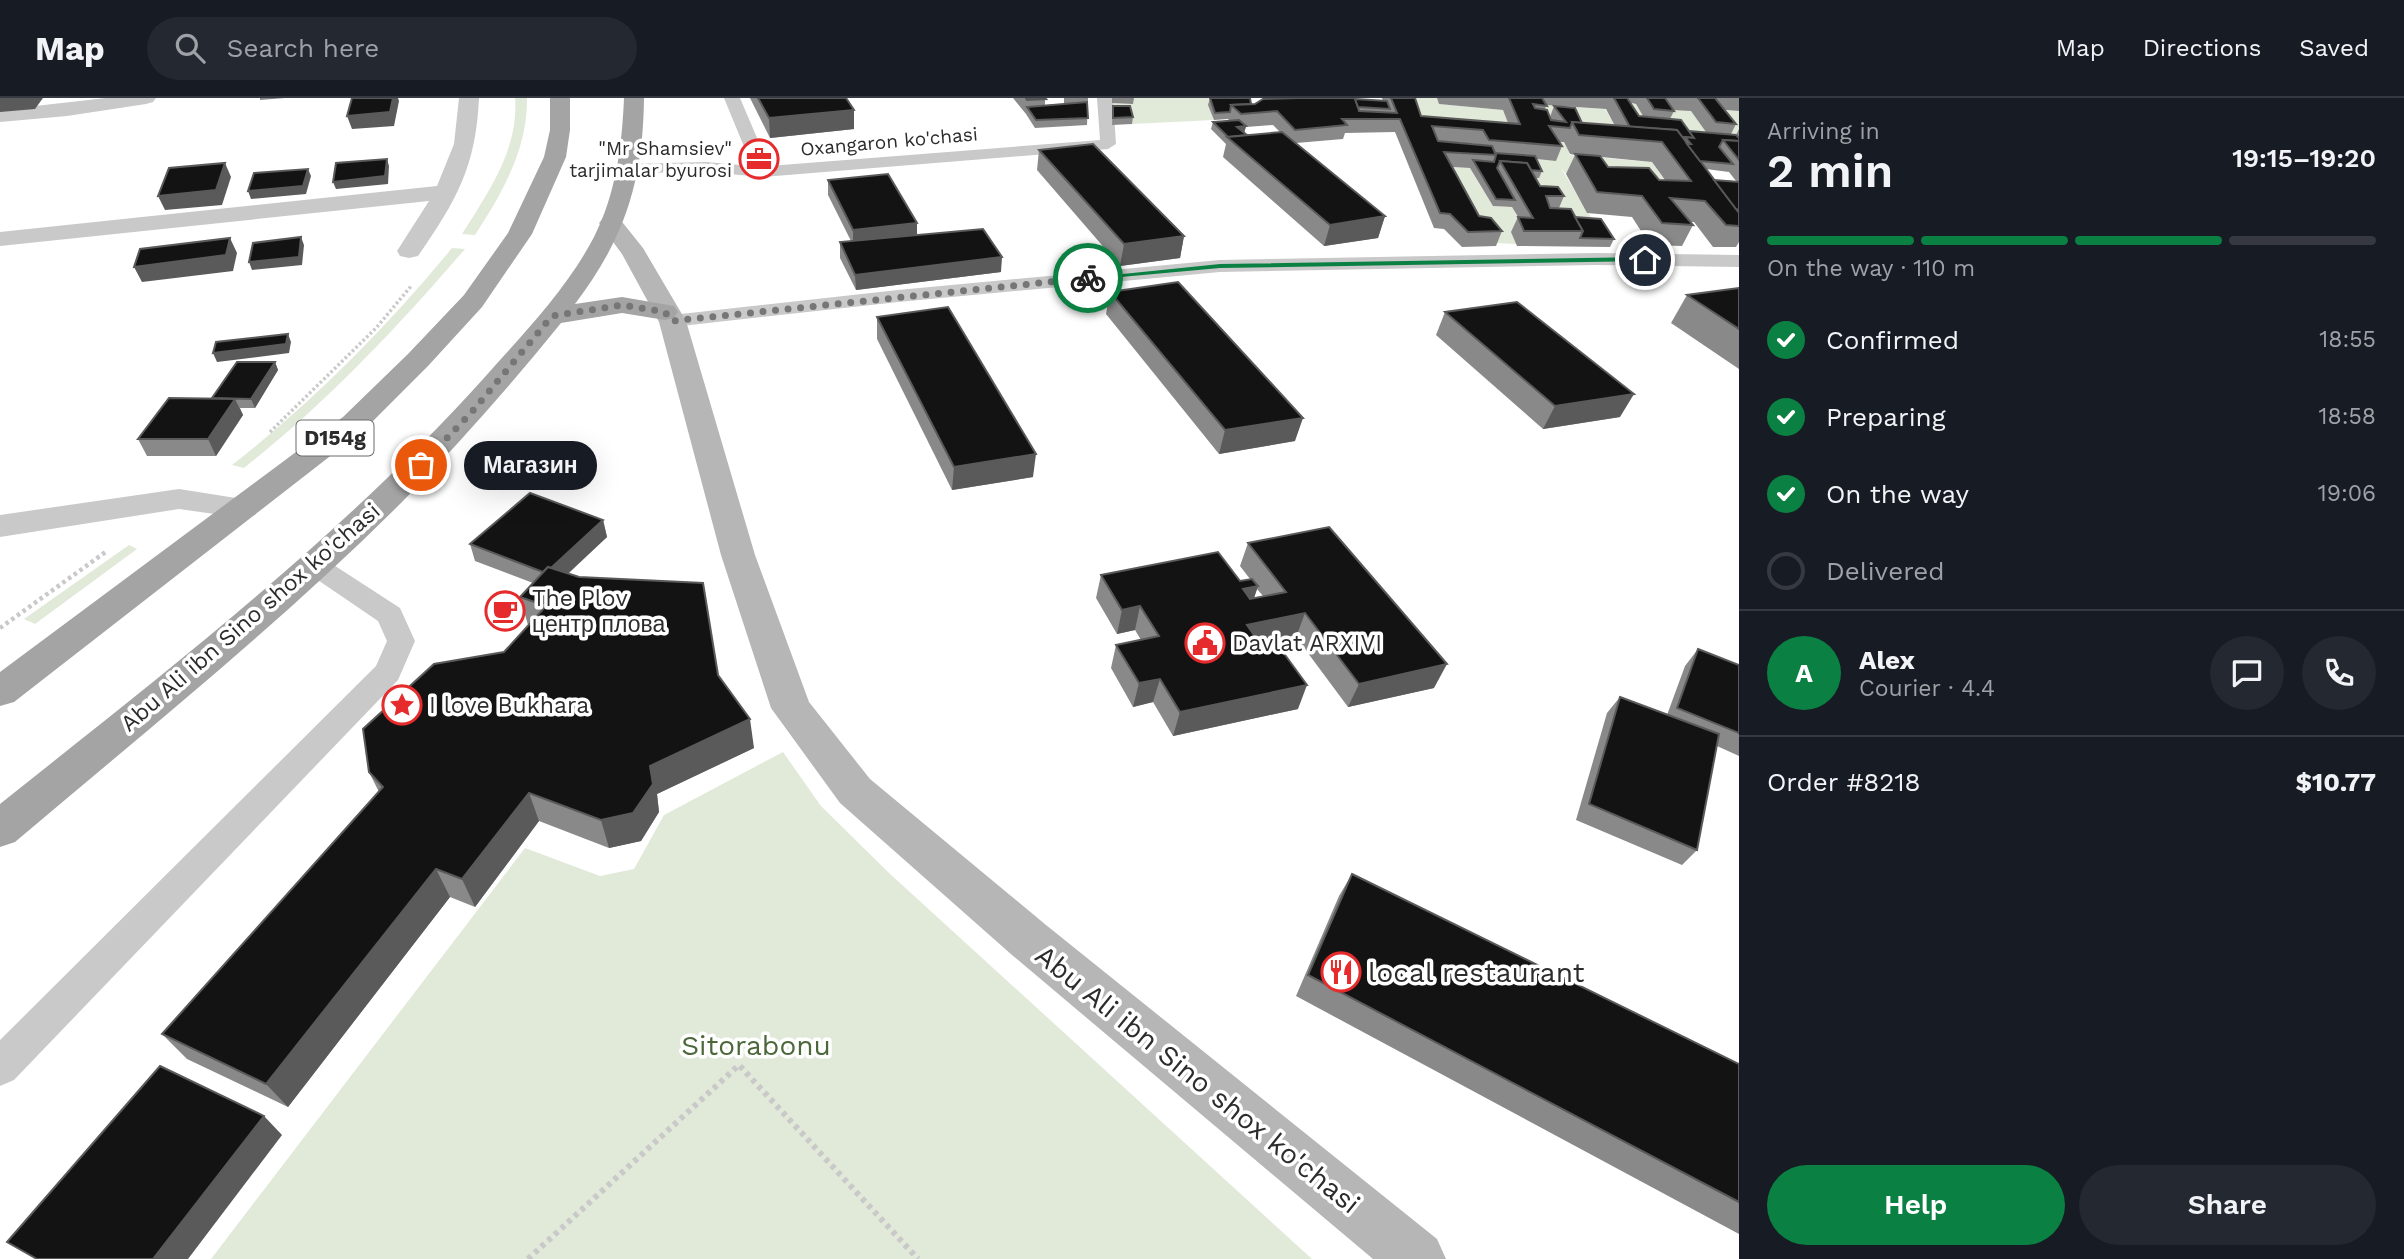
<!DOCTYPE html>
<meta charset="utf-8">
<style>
:root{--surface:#171b24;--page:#242831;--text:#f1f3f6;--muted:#9ea1a6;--line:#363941;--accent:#0b8043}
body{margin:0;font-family:"Work Sans",sans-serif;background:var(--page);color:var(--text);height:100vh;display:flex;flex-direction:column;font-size:26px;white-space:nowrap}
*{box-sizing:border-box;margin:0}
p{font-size:23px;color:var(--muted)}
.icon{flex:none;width:38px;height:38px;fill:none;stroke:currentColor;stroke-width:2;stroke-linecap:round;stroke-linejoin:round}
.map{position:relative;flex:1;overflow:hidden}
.panel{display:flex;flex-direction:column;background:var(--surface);width:665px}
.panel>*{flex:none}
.pin{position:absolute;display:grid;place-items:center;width:60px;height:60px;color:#fff;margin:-30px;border:4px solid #fff;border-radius:50%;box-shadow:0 2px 7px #0007}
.courier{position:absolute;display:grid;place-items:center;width:70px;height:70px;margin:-35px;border:5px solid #0b8043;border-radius:50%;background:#fff;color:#222;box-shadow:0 2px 9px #0007}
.bubble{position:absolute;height:49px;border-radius:24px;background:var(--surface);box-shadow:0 7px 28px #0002;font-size:23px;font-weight:600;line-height:49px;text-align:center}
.headline em{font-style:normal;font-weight:600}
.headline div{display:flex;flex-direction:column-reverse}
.headline{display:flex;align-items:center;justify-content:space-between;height:119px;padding:0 28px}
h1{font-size:46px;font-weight:600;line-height:52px}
.bar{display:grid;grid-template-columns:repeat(4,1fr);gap:10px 7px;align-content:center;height:84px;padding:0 28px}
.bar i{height:9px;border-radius:5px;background:var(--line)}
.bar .selected{background:var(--accent)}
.bar p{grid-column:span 4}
.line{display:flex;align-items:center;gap:18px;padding:0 28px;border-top:2px solid var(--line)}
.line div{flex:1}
.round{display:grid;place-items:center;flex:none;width:74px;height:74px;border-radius:37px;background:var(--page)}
ol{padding:0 28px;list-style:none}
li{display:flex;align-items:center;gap:21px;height:77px}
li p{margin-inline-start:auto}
li .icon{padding:7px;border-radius:50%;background:var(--accent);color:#fff;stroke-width:4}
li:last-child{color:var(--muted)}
li i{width:38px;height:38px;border:4px solid var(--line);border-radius:50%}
.action{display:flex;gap:14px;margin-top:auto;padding:14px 28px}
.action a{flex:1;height:80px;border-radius:42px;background:var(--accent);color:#fff;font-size:28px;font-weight:600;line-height:80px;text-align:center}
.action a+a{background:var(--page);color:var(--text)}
header{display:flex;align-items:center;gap:42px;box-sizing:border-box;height:98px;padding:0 35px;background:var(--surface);border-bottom:2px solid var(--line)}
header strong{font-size:33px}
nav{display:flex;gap:38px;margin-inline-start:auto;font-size:24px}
.search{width:490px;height:63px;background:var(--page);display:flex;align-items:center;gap:18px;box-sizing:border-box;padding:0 24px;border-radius:38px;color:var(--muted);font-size:26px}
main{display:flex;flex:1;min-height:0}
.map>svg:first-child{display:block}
</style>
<header>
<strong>Map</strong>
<div class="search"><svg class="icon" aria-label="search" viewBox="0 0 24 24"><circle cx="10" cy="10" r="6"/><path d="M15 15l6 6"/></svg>Search here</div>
<nav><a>Map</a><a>Directions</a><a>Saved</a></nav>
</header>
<main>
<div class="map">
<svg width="1739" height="1161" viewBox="0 0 1739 1161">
<rect width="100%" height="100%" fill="#fff"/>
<g fill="#e1ead9">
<path d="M515,0h12c1,50 -25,96 -52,137l-13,-1c26,-42 57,-84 53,-136z"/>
<path d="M1132,0h91l3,7h-17l5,15 -82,4 -3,-11h-17v-10z"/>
<path d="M1406,0h31l3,6 63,6 11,28 -98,-8z"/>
<path d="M1615,4l21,2 12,18 7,-14 84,3v31l-107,-12z"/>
<path d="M1532,6l73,5 12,19 -77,-9z"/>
<path d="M1427,42l50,4 6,10 72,6 -12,-20 21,2 6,13 82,7 28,40 -90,-26 -24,-2 -5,-6 36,59 -33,-3z"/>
<path d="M1439,68l31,2 23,38 19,1 14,26 -10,11 -22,-1z"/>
<path d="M452,150l13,1c-68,79 -139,154 -221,219l-12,-3c82,-64 154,-137 220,-217z"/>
<path d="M129,447l8,4 -102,75 -11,-5z"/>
<path d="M783,654l38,54 67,66 424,387h-1101l314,-411 75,28 34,-7 30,-54z"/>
</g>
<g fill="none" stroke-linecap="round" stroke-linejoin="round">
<path stroke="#c9c9c9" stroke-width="3.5" stroke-dasharray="2.5 2.5" stroke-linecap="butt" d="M270,334l107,-105 35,-42"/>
<path stroke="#c9c9c9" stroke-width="4.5" stroke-dasharray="3.5 3.5" stroke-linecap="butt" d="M0,530l107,-77"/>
<path stroke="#c9c9c9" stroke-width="6" stroke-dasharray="4.5 4.5" stroke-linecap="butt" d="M528,1161l211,-194 179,194"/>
<g fill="#c9c9c9" fill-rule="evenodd">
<path d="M724,0h16l29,68 331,-26 -3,-42h16l3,46 -8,5 -345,28 -57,-5 -84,1 -3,-4 3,-4 6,-1 78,-2 46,4z"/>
<path d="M1596,155l143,2v12l-143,-2 -376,7 -322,30 -226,25 -7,-2 -3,-4 3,-4 7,-2 226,-25 322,-30z"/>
<path d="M316,459l10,3 74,48 15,33 -17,39 -384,400 -14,6v-46l376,-374 11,-25 -9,-20 -72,-49 -3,-6 3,-6z"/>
</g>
<g fill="#c9c9c9" fill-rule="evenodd">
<path d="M106,0h50l-3,4 -7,2 -79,12 -67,6v-12z"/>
<path d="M459,0h20c-3,69 -23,103 -61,158l-9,2 -9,-2 -3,-5 32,-50 -429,45v-14l437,-46 17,-42z"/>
<path d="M179,391l76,12 5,7 -5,7 -12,3 -64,-9 -179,28v-22z"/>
</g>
<path fill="#b6b6b6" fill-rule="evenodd" d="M611,118l8,2 24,30 43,73 69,234 54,147 61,77 176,146 391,314 9,20h-73l-361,-304 -172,-152 -69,-95 -50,-153 -62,-233 -37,-68 -23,-31 4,-5z"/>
<g fill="#a4a4a4" fill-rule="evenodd">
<path d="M550,0h20v32l-4,27 -34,77 -50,73 -54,59 -63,63 -351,273 -14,4v-34l343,-255 65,-63 56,-59 44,-62 36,-76 6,-27z"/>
<path d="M624,0h20c-1,83 -19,140 -69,206l47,-7 52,9 4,6 -4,6 -9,2 -43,-7 -61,10c-50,62 -103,122 -159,179 -121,121 -256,229 -387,340l-15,5v-43c168,-134 339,-265 484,-426 39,-44 83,-89 110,-141 22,-43 28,-92 30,-139z"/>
</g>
</g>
<g fill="#898989" fill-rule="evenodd">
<path d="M260,0h25l-25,2z"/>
<path d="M750,0h96l8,31 -84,9z"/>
<path d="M1013,0h32v7l19,-1v-6h24l-1,27 -52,3 -9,-14z"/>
<path d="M1112,0h22l-1,6 -21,-1z"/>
<path d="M1210,0l41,6h4l10,-5 -1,-1h91v1l28,2 -1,-3h33l6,18 87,7 -5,-13 -64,-6 -2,-6h302v13l-14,-1 11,14 -5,10 5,1 3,-6v113l-3,5h-23l-19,-25h-3l2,3 -11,21 -32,-1 -18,-28 -45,-4 -21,-39 9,-19 -5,-1 -6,-12h-5l3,4 -6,15 -19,-2 5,12 -3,7h-3l4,8 24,10 -5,12 55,31 -4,8 -93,-1 -6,-14 7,-15 -6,-10 -19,-1 -23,-38 -17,-1 26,49 23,15 -6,15 -34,1 -18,-18 -10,-1 -39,-96 -50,1 -2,6 -47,4 89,73 -7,22 -54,8 -101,-89 3,-13 -15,-15 2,-7 17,-1 -2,-2 -14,1 -6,-15zM1631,5l5,1 7,12h-4zM1546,7l60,4 9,17 -33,-3 -28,-17 -4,11 -5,-7zM1673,12l18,1 15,21 -17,-1 -19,-12 4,-8zM1273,27l7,7 -33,3 -3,-2 2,-6zM1437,43l41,3v1zM1601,59l51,5 13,18h-6l-51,-13zM1706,71l23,3 7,9 -22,-1z"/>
<path d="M1113,8l20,11 -1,7 -20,1z"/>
<path d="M1039,52l145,86 -4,22 -60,8 -83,-96z"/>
<path d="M828,82l89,43v12l84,37 -145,18 -16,-32v-16l11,-1 -23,-46z"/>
<path d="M1739,190v81l-68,-46 16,-28z"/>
<path d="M1110,194l185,149 -76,13 -113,-140z"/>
<path d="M1445,214l175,105 -77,12 -107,-94z"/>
<path d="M877,219l156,160 -81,13 -75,-151z"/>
<path d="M275,264l3,8 -23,38h-15l3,7 -27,41h-69l-9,-17 74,-40z"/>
<path d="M603,422l4,17 -39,37 150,101 36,73 -97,46 2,18 -18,29 -32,7 -70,-27 -64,86 -25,-10 -162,210 -101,-48 -25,-25 217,-242 -10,-20 135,-120 24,-27 -8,-28 13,-14 -58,-22 -5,-17z"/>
<path d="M1248,445l186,145 -86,19 -52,-70 -36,7 38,65 -125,27 -20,-34 -20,5 -22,-39 5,-23 25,-5 -6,-10 -18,4 -21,-36 5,-23 139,6 10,-2 -10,-13zM1257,491l6,7 -9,2z"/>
<path d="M1698,551l41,16v91l-22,-10 -20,104 -15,15 -106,-45 31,-107 13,-16 47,18 18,-49z"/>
<path d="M1352,776l387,190v170l-443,-238 43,-100z"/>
</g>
<g fill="#5a5a5a">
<path d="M0,0h43l-8,11 -35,3z"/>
<path d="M393,0h5l1,3 -5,25 -42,3 -5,-13z"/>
<path d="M854,12v19l-84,9 -1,-20z"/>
<path d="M1246,28l-2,7 -7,-6z"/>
<path d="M387,61l2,7 -1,18 -52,5 -3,-7z"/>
<path d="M225,65l6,14 -9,28 -57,5 -7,-14z"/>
<path d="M308,71l3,7 -5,18 -55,5 -3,-8z"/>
<path d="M1385,118l-7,22 -54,8 6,-21z"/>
<path d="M917,125v15l-64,7v-15z"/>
<path d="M1184,138l-4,22 -60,8 4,-22z"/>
<path d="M301,139l3,8 -2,20 -50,5 -3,-8z"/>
<path d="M230,140l7,15 -4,18 -91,11 -8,-15z"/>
<path d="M1002,159l-1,15 -145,18 -1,-15z"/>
<path d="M288,236l3,8 -2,11 -72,9 -4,-9z"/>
<path d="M275,264l3,8 -23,38 -4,-9z"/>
<path d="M1634,296l-14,23 -77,12 12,-23z"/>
<path d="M235,301l8,16 -27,41 -8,-17z"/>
<path d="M1303,320l-8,23 -76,13 6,-24z"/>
<path d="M1036,356l-3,23 -81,13 2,-23z"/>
<path d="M603,422l4,17 -57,53 -5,-17z"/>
<path d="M1258,488l-8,24 -7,-21z"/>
<path d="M1140,508l-5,24 -18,4 5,-24z"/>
<path d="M1305,515l-9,24 -57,12 8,-24z"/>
<path d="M1447,566l-13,24 -86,19 11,-23z"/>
<path d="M1160,581l-7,23 -20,5 6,-24z"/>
<path d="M1307,587l-9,24 -125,27 7,-24z"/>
<path d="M750,621l4,29 -97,46 2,18 -18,29 -32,7 -8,-28 49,-54z"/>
<path d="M529,695l10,28 -64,86 -13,-28z"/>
<path d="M436,771l14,28 -162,210 -22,-23z"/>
<path d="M264,1018l18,19 -94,124h-35z"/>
</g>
<g fill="#131313" stroke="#5a5a5a" stroke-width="2">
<path d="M352,0h41l-3,14 -43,4z"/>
<path d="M758,0h88l8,12 -85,8z"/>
<path d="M1026,0h19l1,1 -19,1z"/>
<path d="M1210,0h40l1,6 -20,1 -1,7 -15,1z"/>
<path d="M1300,0h55l4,13 38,2 -6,-15h24l6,18 99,8 -11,-26h33l5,8 -14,-2 2,4 12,2 4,10 15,2 -12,-16 21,2 7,15 -10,-1 -2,6 -21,-2 13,20 -73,-6 -6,-10 -51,-4 6,15 54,5 4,9 -52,-3 35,64 12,2 11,13 -34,1 -18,-18 -10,-1 -40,-94h-58l5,6 -52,5 -18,-19 -36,3 -10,-9 24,-1 8,-5z"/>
<path d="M1614,0h13l12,18 42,4 13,18 -12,-1 -5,-7 -47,-3z"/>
<path d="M1647,0h18l9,13 -20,-2z"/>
<path d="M1698,0h17l21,26 -20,-2z"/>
<path d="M1355,1l32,2 3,8 -32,-2z"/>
<path d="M1087,4l1,16 -52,2 -9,-13z"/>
<path d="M1113,8h17l3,11 -20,1z"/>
<path d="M1239,22l7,6 -9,1 10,8 -19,2 -15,-15z"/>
<path d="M1572,24l105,8 62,83v13l-13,-1 -21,-24 -35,-3 23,27 -31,-2 -20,-27 -45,-4 -22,-38 25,2 8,11 41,1 10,12 32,1 -29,-39 -83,-7z"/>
<path d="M1689,33l47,4 3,3v3l-16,-1 -4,7 14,17 -33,-3 -13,-17h4l-6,-7 9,1z"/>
<path d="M1282,34l103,84 -55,9 -103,-88z"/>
<path d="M1723,42l16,1v19z"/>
<path d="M1093,46l91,92 -60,8 -85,-94z"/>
<path d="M1495,55l40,3 7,15 -11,-1 -4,-7 -27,-2 -3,7 18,32 -19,-1 -23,-39 21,2 2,-7z"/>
<path d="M387,61l-2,17 -52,6 3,-19z"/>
<path d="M1500,63l27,2 13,23 18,1 6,9h-18l4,12 21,1 12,22h-59l-6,-14 15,1z"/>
<path d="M225,65l-9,27 -58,6 11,-28z"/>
<path d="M308,71l-5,17 -55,5 6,-18z"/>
<path d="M888,76l29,49 -64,7 -25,-50z"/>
<path d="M1714,82l25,2v28l-3,-1z"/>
<path d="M1575,119l26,2 13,20 -34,-1 3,-7z"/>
<path d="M983,131l19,28 -147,18 -15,-33z"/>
<path d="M301,139l-2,20 -50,5 4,-19z"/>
<path d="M230,140l-4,17 -92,12 6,-18z"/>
<path d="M1178,184l125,136 -78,12 -115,-138z"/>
<path d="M1739,190v41l-52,-34z"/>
<path d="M1517,204l117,92 -79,12 -110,-94z"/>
<path d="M948,209l88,147 -82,13 -77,-150z"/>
<path d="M288,236l-2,10 -73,9 3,-11z"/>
<path d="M237,264h38l-24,37 -39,-1z"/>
<path d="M169,300l66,1 -27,40h-70z"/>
<path d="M530,395l73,27 -52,48 -3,-1 -5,5 -73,-28z"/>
<path d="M1329,429l118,137 -88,20 -54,-71 -58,12 18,26 15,-3 27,37 -127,27 -20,-33 -21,4 -23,-38 43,-9 -19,-30 -18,4 -21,-35 117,-23 22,29 12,-2 6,7 -15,3 7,10 36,-7 -38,-49z"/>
<path d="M548,469l31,10 124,6 15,92 32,44 -100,47 3,18 -20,29 -32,7 -72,-27 -67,86 -26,-10 -170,215 -104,-50 221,-247 -14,-15 -6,-43 71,-65 70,-12 42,-46 -26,-9z"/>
<path d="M1698,551l41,16v68l-62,-25z"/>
<path d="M1620,599l99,37 -22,116 -108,-46z"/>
<path d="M1352,776l387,190v138l-431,-227z"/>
<path d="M160,968l104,50 -111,143h-116l-30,-17z"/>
</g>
<path fill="#0b8043" d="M1645,159l3,4 -428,7 -132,12 -4,-2 136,-14z"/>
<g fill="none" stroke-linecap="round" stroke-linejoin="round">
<path stroke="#767676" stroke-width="7" stroke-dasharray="0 12.6" d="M421,367l50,-52 81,-97 70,-11 43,7 7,9 416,-43"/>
</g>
<defs>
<g id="office-ring" transform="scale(2.0125)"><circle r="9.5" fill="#fff" stroke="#e62b2d" stroke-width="1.5"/><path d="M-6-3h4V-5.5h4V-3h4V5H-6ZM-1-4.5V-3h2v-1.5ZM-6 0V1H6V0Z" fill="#e62b2d"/></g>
<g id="cafe-ring" transform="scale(2.0125)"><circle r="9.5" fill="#fff" stroke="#e62b2d" stroke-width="1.5"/><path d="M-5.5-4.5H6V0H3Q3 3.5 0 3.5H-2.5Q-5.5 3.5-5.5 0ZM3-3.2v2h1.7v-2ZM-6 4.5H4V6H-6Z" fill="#e62b2d"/></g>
<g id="civic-ring" transform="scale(2.0125)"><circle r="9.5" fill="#fff" stroke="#e62b2d" stroke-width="1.5"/><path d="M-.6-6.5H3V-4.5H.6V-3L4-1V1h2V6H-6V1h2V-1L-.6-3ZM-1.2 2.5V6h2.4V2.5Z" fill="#e62b2d"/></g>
<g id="sight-ring" transform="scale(2.0125)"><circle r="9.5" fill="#fff" stroke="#e62b2d" stroke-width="1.5"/><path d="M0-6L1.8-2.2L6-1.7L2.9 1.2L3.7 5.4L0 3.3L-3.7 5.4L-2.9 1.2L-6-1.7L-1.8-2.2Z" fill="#e62b2d"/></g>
<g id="restaurant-ring" transform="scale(2.0125)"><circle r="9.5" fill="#fff" stroke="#e62b2d" stroke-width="1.5"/><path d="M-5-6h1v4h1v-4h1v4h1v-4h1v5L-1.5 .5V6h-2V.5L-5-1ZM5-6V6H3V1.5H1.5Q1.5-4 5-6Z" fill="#e62b2d"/></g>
</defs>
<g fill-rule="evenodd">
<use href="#office-ring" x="759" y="61"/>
<use href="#cafe-ring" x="505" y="513"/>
<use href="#civic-ring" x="1205" y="545"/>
<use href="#sight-ring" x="402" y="607"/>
<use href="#restaurant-ring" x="1341" y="874"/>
</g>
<g text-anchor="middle" stroke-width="7" stroke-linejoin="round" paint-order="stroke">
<g font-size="19" fill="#2c2c2c" stroke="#fff">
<text transform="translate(889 43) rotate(-5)" y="7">Oxangaron ko'chasi</text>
</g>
<g font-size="19" fill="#2c2c2c" stroke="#fff" text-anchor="end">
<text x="732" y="57">"Mr Shamsiev"<tspan x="732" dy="22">tarjimalar byurosi</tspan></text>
</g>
<rect fill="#fff" stroke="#6b6b6b" stroke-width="2" x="296.5" y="322.5" width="77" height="35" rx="5"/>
<g font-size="21" font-weight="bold" fill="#2c2c2c">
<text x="335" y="347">D154g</text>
</g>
<g font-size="23" fill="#2c2c2c" stroke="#fff" text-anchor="start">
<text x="532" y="508">The Plov<tspan x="532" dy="26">центр плова</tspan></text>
<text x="1232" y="553">Davlat ARXIVI</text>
<text x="429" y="615">I love Bukhara</text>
</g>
<g font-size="23" fill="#2c2c2c" stroke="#fff">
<text transform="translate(250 519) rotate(-41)" y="8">Abu Ali ibn Sino shox ko'chasi</text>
</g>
<g font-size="28" fill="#2c2c2c" stroke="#fff" text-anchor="start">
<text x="1368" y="884">local restaurant</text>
</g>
<g font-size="28" fill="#4c6739" stroke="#fff">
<text x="756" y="957">Sitorabonu</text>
</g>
<g font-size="28" fill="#2c2c2c" stroke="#fff">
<text transform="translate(1198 981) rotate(39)" y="10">Abu Ali ibn Sino shox ko'chasi</text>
</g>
</g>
</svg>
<div class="pin" style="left:421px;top:367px;background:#ea580c"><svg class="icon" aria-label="bag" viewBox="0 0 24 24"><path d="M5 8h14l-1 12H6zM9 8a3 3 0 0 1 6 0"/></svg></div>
<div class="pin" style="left:1645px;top:162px;background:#1f2937"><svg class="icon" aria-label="home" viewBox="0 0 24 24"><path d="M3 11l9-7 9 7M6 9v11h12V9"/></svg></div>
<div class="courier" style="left:1088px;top:180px"><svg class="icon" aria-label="bike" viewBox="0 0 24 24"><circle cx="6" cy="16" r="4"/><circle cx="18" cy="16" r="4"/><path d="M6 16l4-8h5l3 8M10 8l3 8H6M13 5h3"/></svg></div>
<div class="bubble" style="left:464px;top:343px;width:133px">Магазин</div>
</div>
<section class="panel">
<div class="headline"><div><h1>2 min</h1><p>Arriving in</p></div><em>19:15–19:20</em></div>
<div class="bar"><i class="selected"></i><i class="selected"></i><i class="selected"></i><i></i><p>On the way · 110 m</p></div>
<ol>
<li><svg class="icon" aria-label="check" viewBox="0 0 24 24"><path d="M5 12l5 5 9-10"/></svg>Confirmed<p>18:55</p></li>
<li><svg class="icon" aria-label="check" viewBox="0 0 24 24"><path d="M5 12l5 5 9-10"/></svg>Preparing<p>18:58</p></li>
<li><svg class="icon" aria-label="check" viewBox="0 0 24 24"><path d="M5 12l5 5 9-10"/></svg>On the way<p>19:06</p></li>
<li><i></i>Delivered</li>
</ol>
<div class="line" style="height:126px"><b class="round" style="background:var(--accent);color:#fff">A</b><div><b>Alex</b><p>Courier · 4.4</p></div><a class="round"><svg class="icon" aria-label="chat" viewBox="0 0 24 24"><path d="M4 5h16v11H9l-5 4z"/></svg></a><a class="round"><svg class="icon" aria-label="phone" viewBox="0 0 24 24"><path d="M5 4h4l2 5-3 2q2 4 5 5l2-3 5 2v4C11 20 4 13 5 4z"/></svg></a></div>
<div class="line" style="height:91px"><div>Order #8218</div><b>$10.77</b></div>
<div class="action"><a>Help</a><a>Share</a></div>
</section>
</main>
